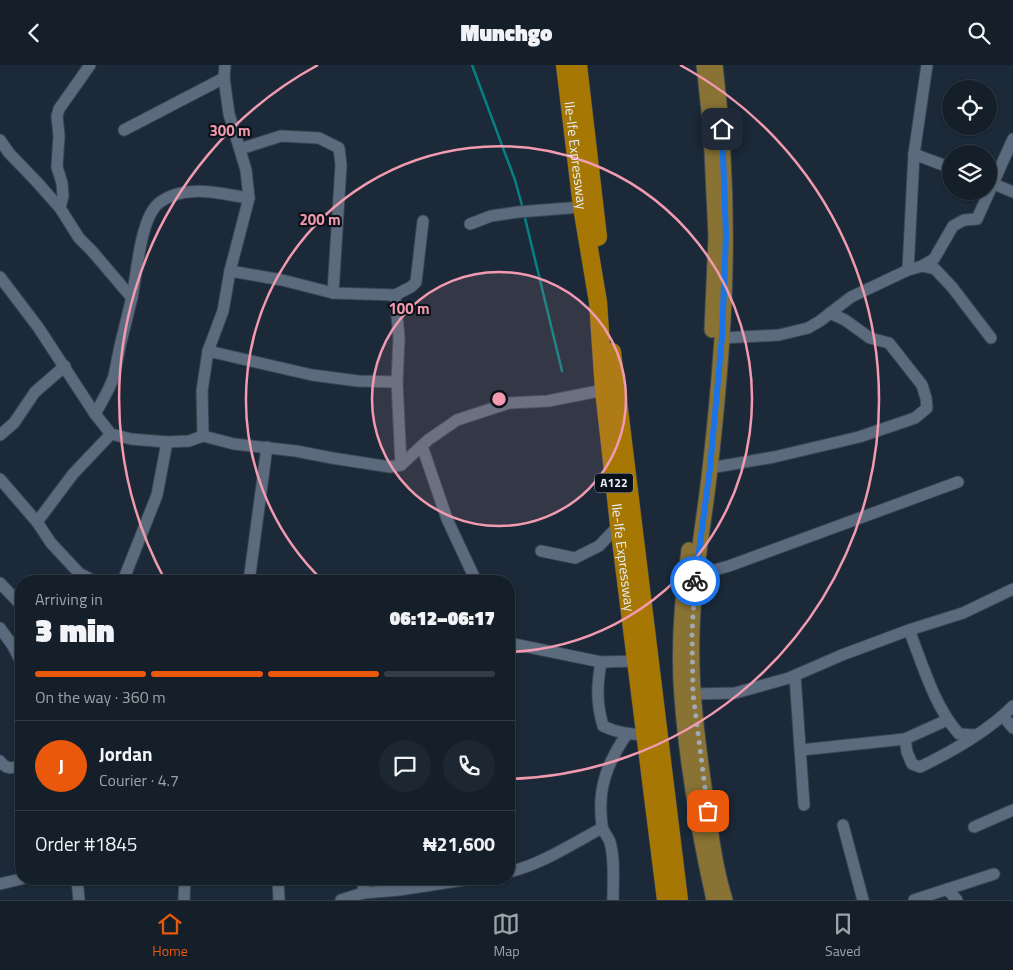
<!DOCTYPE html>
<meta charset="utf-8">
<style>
:root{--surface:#141f2a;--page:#1d2732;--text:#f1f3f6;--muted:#9da2a8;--line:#333d47;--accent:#ea580c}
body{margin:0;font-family:"Titillium Web",sans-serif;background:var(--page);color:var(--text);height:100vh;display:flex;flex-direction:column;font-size:19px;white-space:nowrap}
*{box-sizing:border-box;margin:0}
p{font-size:16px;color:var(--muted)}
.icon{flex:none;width:28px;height:28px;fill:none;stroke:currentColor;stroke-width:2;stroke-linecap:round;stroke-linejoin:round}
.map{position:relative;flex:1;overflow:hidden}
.panel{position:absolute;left:15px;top:510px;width:500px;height:310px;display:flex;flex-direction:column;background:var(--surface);border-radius:20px;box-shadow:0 1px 4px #0004,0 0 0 1px var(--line)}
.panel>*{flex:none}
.fabs{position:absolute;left:942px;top:15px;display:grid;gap:10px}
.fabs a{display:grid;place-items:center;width:55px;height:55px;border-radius:50%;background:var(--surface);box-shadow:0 1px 4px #0004,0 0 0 1px var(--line);font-size:25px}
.pin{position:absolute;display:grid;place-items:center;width:42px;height:42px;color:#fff;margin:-21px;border-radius:10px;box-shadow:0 2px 8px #0006}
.courier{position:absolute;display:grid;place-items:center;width:50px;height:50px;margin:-25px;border:4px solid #1a73e8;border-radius:50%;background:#fff;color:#222;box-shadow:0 1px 6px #0007}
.head em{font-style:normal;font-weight:800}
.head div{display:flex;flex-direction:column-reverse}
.head{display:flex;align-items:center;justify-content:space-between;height:85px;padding:0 20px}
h1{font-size:32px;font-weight:800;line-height:38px}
.bar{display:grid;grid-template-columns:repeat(4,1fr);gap:8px 5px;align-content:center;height:60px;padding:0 20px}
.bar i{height:6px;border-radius:4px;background:var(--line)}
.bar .on{background:var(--accent)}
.bar p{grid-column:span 4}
.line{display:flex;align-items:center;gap:12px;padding:0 20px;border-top:1px solid var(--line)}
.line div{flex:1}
.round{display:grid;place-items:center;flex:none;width:52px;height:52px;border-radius:26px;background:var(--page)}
header{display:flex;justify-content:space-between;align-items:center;height:65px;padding:0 20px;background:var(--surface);font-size:22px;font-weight:800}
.dock{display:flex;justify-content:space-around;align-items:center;height:70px;border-top:1px solid var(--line);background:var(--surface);font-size:14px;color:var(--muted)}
.dock a{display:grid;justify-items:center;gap:2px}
.dock .on{color:var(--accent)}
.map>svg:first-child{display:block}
</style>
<header><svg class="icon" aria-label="back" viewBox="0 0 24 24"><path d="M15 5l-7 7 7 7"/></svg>Munchgo<svg class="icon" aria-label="search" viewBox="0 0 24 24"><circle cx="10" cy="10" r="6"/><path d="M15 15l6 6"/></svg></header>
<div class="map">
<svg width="1013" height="835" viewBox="0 0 1013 835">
<rect width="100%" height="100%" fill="#1b2938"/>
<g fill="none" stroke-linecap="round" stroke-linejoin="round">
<g stroke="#068182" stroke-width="2.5">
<path d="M472,0l43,115 8,29"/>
<path d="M524,149l38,157"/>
</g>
<g stroke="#3b4654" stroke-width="13">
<g id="minor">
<path d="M124,65l100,-52"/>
<path d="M0,75l9,13 27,28 24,27 19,30 13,13 40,47"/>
<path d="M240,84l41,-13 38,2 20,10 2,17 -8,128"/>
<path d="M914,89l37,14"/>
<path d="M989,117l24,10"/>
<path d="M60,143l3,-12 -1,-13 -5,-16 2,-31 -2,-20 2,-7 31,-44"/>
<path d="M470,159l21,-8 27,-4 64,-5"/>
<path d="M922,201l13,3 17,18 39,51"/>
<path d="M908,205l6,-116 13,-89"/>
<path d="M230,206l52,9 51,13 62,2 16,-8 5,-5 7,-61"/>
<path d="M0,212l38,50 57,87 16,20 20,5 36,3 22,-1 14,-5 31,8 62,7 36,7 58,9 11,-2 27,-25 29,-20 52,-17 39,-2 56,-11"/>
<path d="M395,230l4,43 -2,44 4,83"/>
<path d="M722,273l57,-3 29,-7 12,-7 31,-24 57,-27 14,-4 12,-7 19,-33 11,-6 13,-1 36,-80"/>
<path d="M208,286l104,24 46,6 39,1"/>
<path d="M95,349c7,-13 15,-25 19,-38 2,-10 4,-20 6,-30 4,-16 8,-32 12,-49 5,-23 8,-79 27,-94 25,-20 62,-9 90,-5"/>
<path d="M0,370l14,-12 21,-31 30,-26"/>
<path d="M203,371l-1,-45 6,-40 15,-40 7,-40 19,-73 -3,-28 -17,-56 -5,-36 1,-13"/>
<path d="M422,381l25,73 29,62"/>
<path d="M710,403l64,-11 85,-20 56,-19 12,-10 -1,-10 -4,-13 -33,-42 -19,-5 -25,-18 -15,-7"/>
<path d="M0,414l37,43 14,21 28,30 15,8"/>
<path d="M37,457l36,-48 38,-40"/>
<path d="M541,486l34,7 24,-12 20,-21"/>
<path d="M696,510l33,-9 229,-84"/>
<path d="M123,516l34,-86 10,-53"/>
<path d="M250,516v-7l17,-127"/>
<path d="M0,518l21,22"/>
<path d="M0,563l13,18 8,16"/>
<path d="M909,565c14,35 25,76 50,104l17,1"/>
<path d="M509,578l92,19 36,-1"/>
<path d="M601,597c-4,24 -5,39 2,64 14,7 26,8 42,9"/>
<path d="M795,611l9,129"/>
<path d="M693,629l42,-1 54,-15 53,-23 67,-25 54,-17 50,-24"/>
<path d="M1003,651l10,12"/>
<path d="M905,674l2,13 5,12 8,3c31,-15 69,-37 93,-61"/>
<path d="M801,685l104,-11 42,-19"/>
<path d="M0,696c6,9 12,7 21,5"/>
<path d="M843,760l20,75"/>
<path d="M974,762l39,-17"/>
<path d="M509,807c33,-8 63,-28 93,-44"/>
<path d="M77,814l2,21"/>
<path d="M278,814l1,21"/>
<path d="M0,819l21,-5"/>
<path d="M947,824l10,11"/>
<path d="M363,828l1,-14"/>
<path d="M184,835l1,-21"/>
<path d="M341,835l22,-7 36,-3 71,-11"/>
<path d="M613,835c0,-19 2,-40 -3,-58 -2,-6 -8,-11 -8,-17 -5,-36 5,-62 25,-91"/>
<path d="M914,835l80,-26"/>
</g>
</g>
<g stroke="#3b4654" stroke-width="17">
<g id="major">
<path d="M704,0l7,65 5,107 -4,93"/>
<path d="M715,0c11,91 13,183 7,274 -3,43 -7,87 -12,130 -6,55 -17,109 -18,164 -2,56 6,112 14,168 5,33 9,67 19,99"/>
<path d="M689,485c-7,48 -11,99 -7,147 5,68 17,136 32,203"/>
</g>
</g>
<g stroke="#3b4654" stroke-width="19">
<g id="highway">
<path id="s1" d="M565,0l17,142 16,95 6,88 15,135 47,375"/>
<path d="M578,0l20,172"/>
<path d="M612,287l67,548"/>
</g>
</g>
<use href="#minor" stroke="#5b6b7d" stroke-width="11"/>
<use href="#major" stroke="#887234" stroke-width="15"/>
<use href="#highway" stroke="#a67703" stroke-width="18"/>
</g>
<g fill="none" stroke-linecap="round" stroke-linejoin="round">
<path stroke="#9faab6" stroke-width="5" stroke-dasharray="0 9" d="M695,516l-3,52 1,61 15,117"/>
<path stroke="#1a73e8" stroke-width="6" d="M695,516l15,-113 12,-131 4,-102 -4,-106"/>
</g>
<circle cx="499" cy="334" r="127" fill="#f29ab0" fill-opacity=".12"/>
<g fill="none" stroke="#f29ab0" stroke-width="2.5">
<circle cx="499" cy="334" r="127"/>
<path d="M323 516A253 253 0 1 1 510 587"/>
<path d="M165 515A380 380 0 0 1 318 0M680 0A380 380 0 0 1 509 714"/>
</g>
<g text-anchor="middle" stroke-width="4.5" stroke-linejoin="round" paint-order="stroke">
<rect fill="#0b1118" stroke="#a4acb6" stroke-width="1" x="595" y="408.5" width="38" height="19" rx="4"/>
<g font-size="12" font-weight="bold" fill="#e6effa">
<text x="614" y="422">A122</text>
</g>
<g font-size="14" fill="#e6effa" stroke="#0b1118">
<text dy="5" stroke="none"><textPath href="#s1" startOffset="91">Ile-Ife Expressway</textPath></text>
<text dy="5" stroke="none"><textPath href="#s1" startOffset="496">Ile-Ife Expressway</textPath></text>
</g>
</g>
<circle cx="499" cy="334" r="8" fill="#f29ab0" stroke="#0b1118" stroke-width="2.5"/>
<g font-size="15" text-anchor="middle" font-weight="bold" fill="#f29ab0" stroke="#0b1118" stroke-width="4.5" stroke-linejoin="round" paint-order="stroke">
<text x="230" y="71">300 m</text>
<text x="320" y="160">200 m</text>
<text x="409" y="249">100 m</text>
</g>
</svg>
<div class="fabs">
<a><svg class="icon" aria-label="locate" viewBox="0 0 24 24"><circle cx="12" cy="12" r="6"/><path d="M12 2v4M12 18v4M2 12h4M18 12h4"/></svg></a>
<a><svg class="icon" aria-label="layers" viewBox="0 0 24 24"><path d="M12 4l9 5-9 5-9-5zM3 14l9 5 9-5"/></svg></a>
</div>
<div class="pin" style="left:708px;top:746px;background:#ea580c"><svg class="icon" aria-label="bag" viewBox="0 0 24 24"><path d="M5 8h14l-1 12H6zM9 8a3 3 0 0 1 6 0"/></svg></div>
<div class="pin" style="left:722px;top:64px;background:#1f2937"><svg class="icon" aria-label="home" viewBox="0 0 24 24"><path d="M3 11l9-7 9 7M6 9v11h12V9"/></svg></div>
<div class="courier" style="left:695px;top:516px"><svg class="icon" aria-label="bike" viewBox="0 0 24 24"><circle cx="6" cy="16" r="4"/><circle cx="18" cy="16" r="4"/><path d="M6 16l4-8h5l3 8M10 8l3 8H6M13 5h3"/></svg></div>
<section class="panel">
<div class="head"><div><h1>3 min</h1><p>Arriving in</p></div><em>06:12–06:17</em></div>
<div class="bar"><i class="on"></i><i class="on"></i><i class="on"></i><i></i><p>On the way · 360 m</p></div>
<div class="line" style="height:90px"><b class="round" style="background:var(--accent);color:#fff">J</b><div><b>Jordan</b><p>Courier · 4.7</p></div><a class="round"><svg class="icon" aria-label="chat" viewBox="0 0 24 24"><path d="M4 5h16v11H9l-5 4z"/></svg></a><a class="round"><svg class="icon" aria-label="phone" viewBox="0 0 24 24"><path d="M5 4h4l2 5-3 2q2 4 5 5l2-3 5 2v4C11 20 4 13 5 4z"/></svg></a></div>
<div class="line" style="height:65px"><div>Order #1845</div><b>₦21,600</b></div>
</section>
</div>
<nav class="dock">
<a class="on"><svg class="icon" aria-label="home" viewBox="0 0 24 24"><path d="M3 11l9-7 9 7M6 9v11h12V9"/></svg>Home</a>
<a><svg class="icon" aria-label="map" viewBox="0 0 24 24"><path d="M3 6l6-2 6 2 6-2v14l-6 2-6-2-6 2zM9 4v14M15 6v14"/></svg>Map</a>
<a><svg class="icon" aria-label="saved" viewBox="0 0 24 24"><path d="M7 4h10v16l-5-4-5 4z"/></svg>Saved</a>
</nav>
